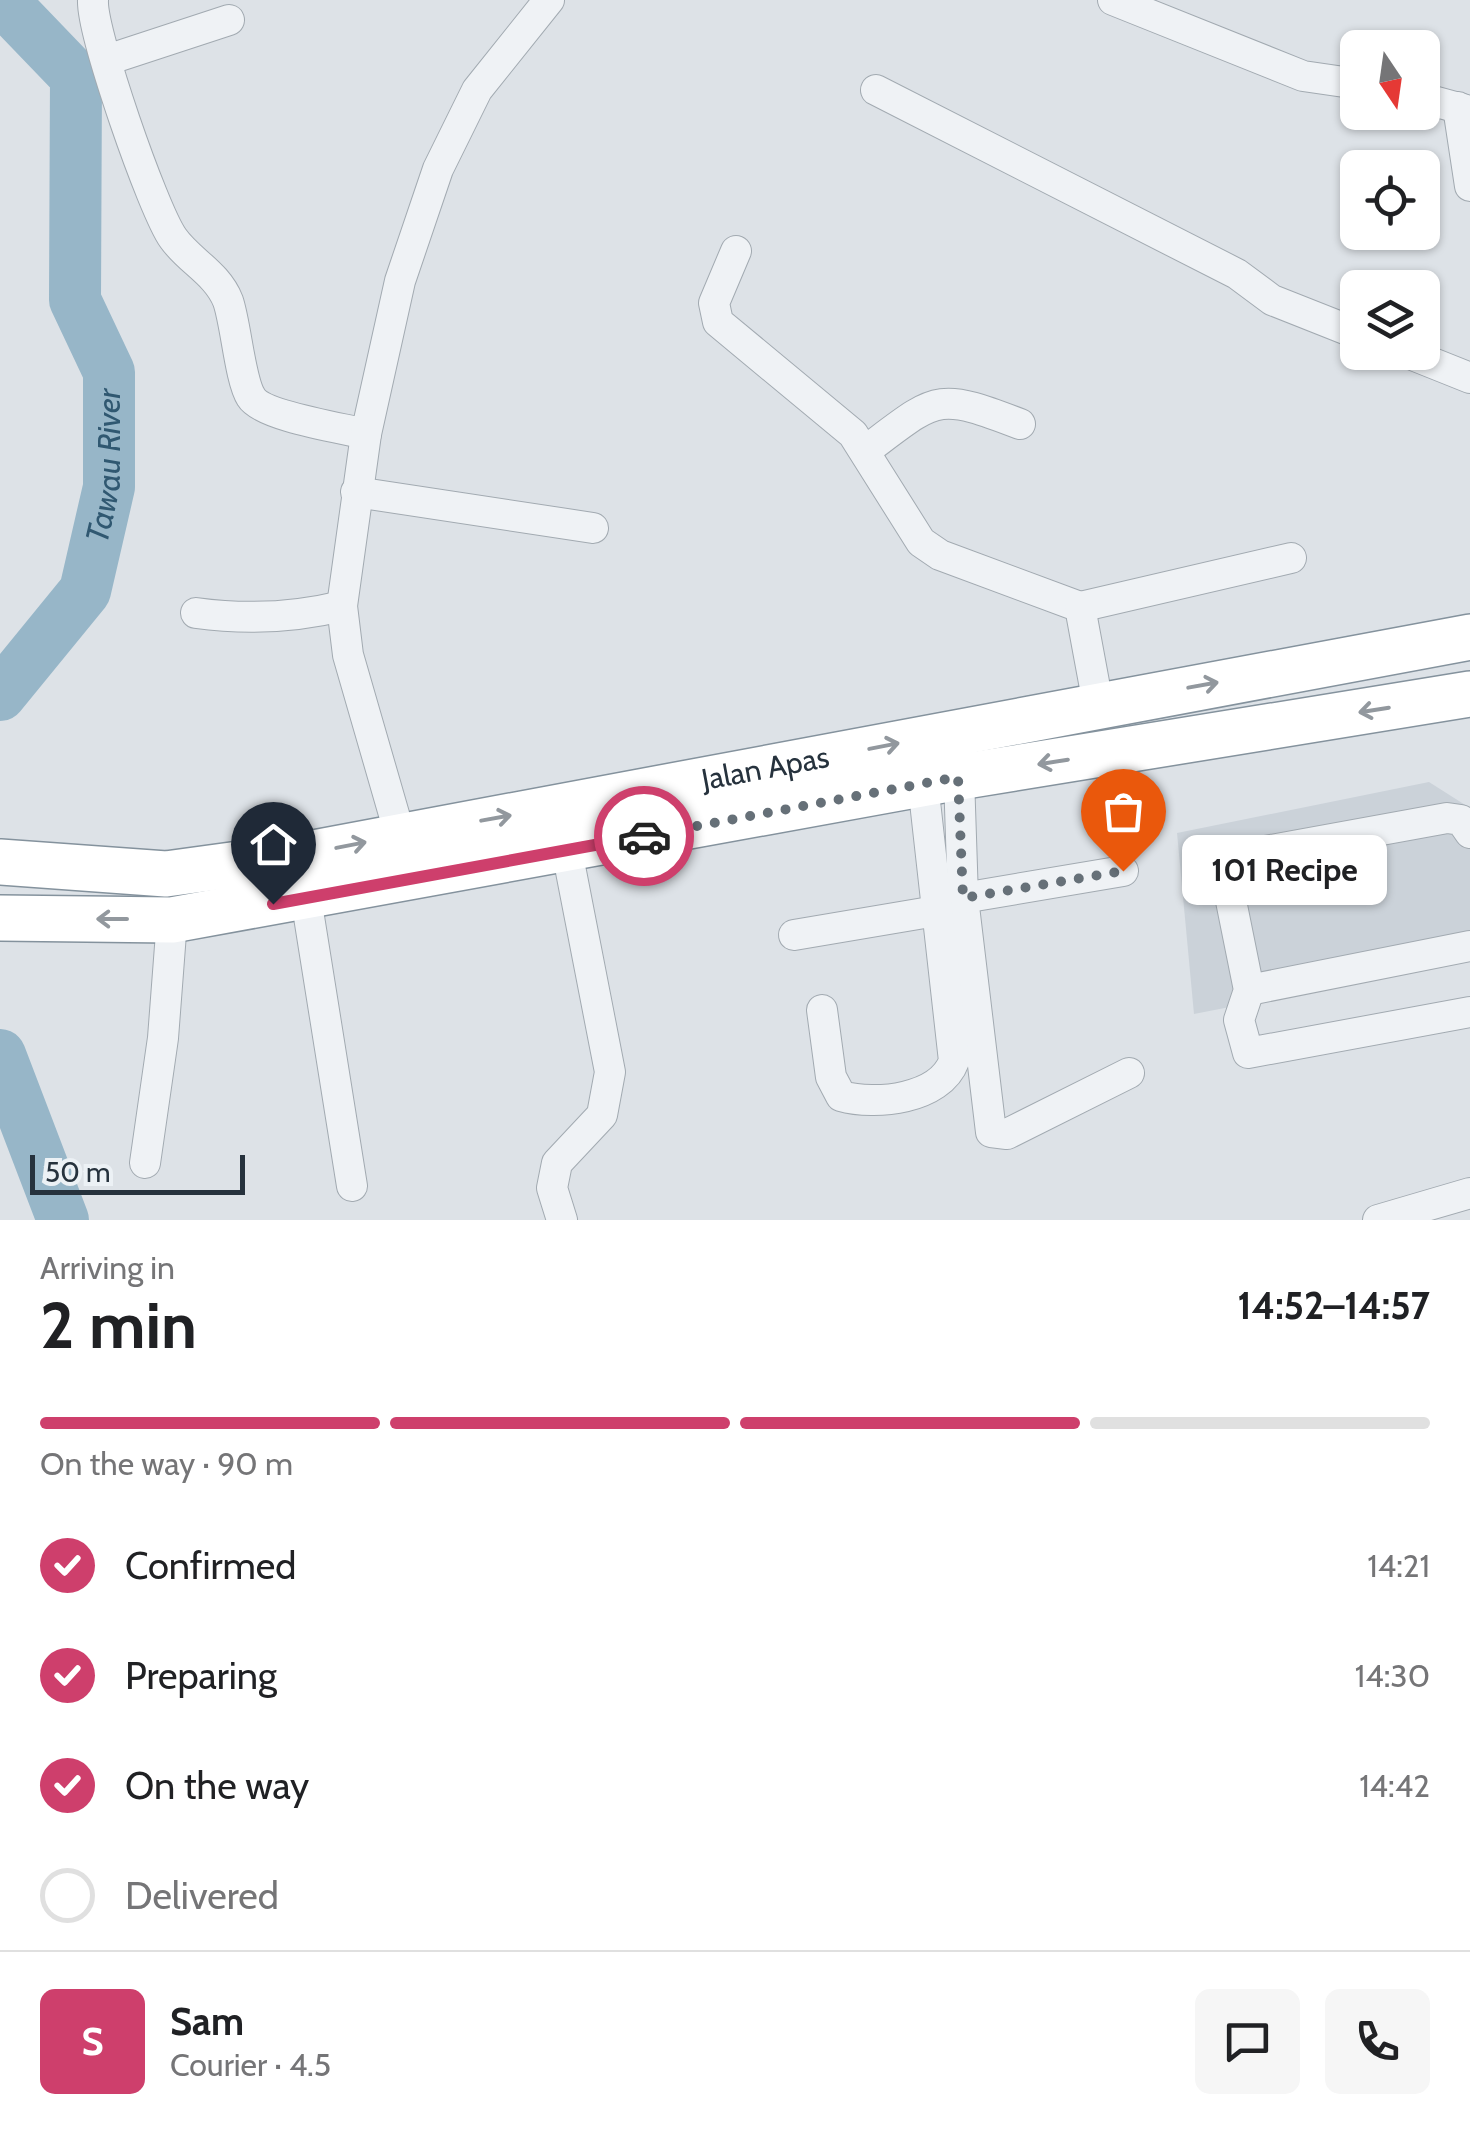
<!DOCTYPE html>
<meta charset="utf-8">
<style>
:root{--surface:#fff;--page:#f6f6f6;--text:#202124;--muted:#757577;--line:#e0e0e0;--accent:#ce3f6c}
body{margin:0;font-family:Cabin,sans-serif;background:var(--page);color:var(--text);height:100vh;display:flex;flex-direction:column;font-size:38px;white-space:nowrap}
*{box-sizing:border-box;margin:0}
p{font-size:32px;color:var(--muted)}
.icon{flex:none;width:55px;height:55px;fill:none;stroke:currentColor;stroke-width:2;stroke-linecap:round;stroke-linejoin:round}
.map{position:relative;height:1220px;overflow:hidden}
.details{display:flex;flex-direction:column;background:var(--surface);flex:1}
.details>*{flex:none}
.needle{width:65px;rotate:167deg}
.controls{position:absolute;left:1340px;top:30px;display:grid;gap:20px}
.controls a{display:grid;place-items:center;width:100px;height:100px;border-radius:15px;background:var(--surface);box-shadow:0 2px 8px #0004;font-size:50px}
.scale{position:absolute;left:30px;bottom:25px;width:215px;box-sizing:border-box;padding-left:10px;border:5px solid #26323d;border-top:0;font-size:28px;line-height:35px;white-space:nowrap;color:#26323d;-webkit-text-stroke:8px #ecf1f5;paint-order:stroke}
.pin{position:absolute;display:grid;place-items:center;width:85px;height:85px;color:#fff;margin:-102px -42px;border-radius:50% 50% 50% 0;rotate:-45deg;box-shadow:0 0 10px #0007}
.pin .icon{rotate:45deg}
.courier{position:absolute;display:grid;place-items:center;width:100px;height:100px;margin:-50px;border:8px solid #ce3f6c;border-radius:50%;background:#fff;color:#222;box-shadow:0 2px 12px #0007}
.bubble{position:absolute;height:70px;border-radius:15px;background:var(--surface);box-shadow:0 2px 8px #0004;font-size:32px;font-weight:800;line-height:70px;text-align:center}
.summary em{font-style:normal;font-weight:800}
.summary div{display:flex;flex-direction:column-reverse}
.summary{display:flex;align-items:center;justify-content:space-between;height:170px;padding:0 40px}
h1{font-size:65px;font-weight:800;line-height:75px}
.bar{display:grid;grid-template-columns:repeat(4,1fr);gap:15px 10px;align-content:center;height:120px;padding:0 40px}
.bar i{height:12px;border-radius:8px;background:var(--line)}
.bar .on{background:var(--accent)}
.bar p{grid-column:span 4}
.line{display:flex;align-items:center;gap:25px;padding:0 40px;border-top:2px solid var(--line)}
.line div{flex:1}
.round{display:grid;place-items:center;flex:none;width:105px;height:105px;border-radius:15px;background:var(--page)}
ol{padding:0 40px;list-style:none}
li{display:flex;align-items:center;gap:30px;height:110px}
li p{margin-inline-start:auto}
li .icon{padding:10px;border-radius:50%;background:var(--accent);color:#fff;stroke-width:4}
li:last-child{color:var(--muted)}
li i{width:55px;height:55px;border:5px solid var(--line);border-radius:50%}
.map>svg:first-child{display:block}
</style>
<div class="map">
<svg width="1470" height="1220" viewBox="0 0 1470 1220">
<rect width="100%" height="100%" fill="#dde2e7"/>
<path fill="#cbd2d9" d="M1429,782l41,26v152l-276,54 -17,-181z"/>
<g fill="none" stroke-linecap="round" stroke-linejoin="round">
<g stroke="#97b6c8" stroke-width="52">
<path id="s1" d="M0,695l85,-104 24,-104v-115l-34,-72 1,-223 -74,-77"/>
<path d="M0,1055l63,165"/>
</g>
<g stroke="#a2aab1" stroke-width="32">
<g id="minor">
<path d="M93,0c-2,32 60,210 80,238 16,23 44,35 55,63 8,23 12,79 23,96 11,19 91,31 115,37"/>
<path d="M1113,0l190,76 55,8"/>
<path d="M107,60l122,-40"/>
<path d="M876,90l361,184 35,26 86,34"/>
<path d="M1422,98l48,13"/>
<path d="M1458,107l12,79"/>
<path d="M736,251l-22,52 4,19 135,112 68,108 19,13 140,52 18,97"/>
<path d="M1405,352l65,26"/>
<path d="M865,451c72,-54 70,-60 155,-27"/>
<path d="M356,492l237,36"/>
<path d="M1080,607l211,-49"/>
<path d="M196,613c51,7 97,5 146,-7"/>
<path d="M959,777l4,121 28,234 16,2 122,-61"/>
<path d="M1470,833l-9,-13 -14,-2 -209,38 -10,8 -2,12 23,114 -10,30 9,33 222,-41"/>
<path d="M400,835l-52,-180 -6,-49 24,-172 34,-153 38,-112 39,-79 72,-90"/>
<path d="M306,898l46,288"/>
<path d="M963,898l160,-27"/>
<path d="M794,935l142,-24"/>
<path d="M1249,990l221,-44"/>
<path d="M822,1010l9,67 10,19c35,10 99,3 113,-35l-31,-277"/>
<path d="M145,1163l18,-125 9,-118"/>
<path d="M562,1220l-10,-32 5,-25 45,-48 8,-43 -43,-221"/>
<path d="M1378,1220l92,-27"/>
</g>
</g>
<g stroke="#84929d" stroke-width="48">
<g id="highway">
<path id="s2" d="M0,862l166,12 131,-18 1173,-219"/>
<path d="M0,918l172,2 787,-143 511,-83"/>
</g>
</g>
<use href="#minor" stroke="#eff2f5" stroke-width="30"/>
<use href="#highway" stroke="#fff" stroke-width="45"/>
</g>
<defs><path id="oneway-shaft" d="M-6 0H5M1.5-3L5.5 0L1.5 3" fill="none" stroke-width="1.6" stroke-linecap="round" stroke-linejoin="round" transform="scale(2.5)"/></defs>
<g stroke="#92989e">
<use href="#oneway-shaft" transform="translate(1203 685) rotate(-10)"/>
<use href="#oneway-shaft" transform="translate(1374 710) rotate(171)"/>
<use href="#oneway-shaft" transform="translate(884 746) rotate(-11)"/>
<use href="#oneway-shaft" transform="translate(1053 762) rotate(171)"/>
<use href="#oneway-shaft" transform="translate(496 818) rotate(-10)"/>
<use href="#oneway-shaft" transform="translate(351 845) rotate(-11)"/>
<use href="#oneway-shaft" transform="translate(112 919) rotate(-180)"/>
</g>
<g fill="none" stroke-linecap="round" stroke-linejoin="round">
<path stroke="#667078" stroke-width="10" stroke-dasharray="0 18" d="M644,836l314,-59 5,121 160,-27"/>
<path stroke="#ce3f6c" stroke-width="12" d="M273,904l371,-68"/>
</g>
<g text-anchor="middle" stroke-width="8" stroke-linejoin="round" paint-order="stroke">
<g font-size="30" fill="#26323d" stroke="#ecf1f5">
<text dy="10" stroke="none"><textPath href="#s2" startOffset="775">Jalan Apas</textPath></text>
</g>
<g font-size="32" font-style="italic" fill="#305871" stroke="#ecf1f5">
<text dy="11" stroke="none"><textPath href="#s1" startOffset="262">Tawau River</textPath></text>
</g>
</g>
</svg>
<div class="controls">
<a><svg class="needle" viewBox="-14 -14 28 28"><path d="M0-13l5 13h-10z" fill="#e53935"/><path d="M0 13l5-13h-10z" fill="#757577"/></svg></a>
<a><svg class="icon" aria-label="locate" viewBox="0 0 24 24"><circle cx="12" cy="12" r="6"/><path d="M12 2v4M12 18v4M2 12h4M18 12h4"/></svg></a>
<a><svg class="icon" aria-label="layers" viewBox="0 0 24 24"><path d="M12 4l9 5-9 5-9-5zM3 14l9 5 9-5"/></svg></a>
</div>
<div class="scale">50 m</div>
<div class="pin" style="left:1123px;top:871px;background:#ea580c"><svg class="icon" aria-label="bag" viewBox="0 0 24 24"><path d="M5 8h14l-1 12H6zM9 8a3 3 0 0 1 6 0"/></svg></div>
<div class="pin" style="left:273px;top:904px;background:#1f2937"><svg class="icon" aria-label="home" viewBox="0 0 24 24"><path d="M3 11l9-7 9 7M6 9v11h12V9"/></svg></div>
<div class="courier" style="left:644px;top:836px"><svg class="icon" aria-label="car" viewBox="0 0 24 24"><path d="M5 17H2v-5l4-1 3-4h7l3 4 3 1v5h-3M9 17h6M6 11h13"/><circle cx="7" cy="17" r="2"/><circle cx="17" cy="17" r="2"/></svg></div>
<div class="bubble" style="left:1182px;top:835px;width:205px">101 Recipe</div>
</div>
<section class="details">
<div class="summary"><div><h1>2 min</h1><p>Arriving in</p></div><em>14:52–14:57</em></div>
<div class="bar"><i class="on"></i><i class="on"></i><i class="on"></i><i></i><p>On the way · 90 m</p></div>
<ol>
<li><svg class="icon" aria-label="check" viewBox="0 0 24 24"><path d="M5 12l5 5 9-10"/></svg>Confirmed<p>14:21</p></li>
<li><svg class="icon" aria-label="check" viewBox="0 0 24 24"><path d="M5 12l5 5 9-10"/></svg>Preparing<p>14:30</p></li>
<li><svg class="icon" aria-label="check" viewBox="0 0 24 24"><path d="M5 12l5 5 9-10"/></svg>On the way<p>14:42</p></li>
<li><i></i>Delivered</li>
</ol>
<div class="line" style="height:180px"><b class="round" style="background:var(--accent);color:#fff">S</b><div><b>Sam</b><p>Courier · 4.5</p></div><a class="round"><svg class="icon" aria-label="chat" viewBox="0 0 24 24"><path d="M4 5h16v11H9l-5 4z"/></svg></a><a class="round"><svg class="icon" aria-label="phone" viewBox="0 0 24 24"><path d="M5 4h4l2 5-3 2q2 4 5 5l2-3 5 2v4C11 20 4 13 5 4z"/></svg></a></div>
</section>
